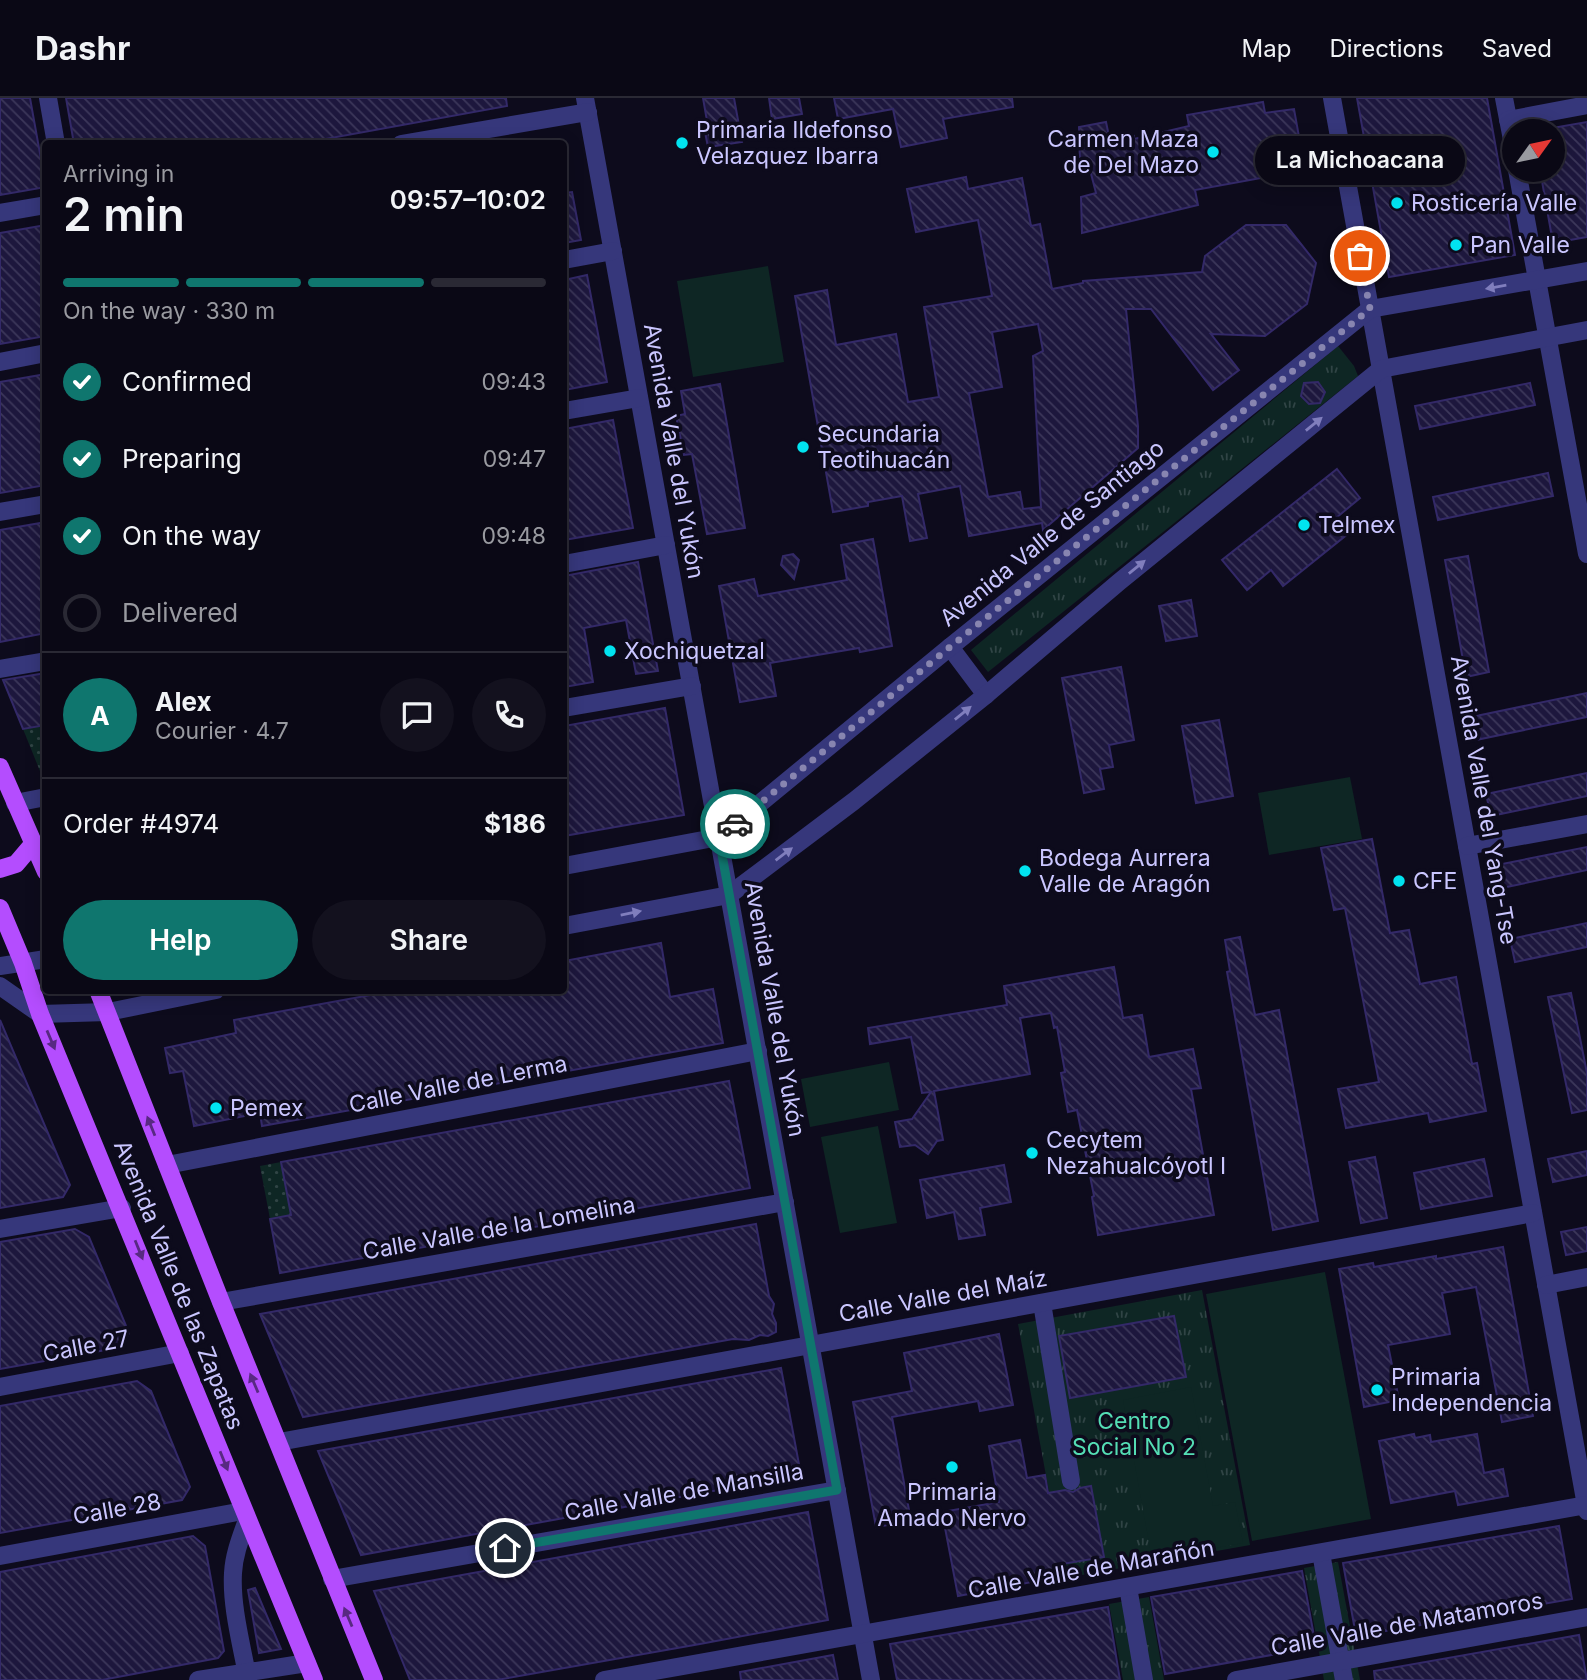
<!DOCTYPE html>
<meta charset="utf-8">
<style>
:root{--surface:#0a0815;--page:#13111e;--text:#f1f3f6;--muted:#999aa0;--line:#2a2934;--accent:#0f766e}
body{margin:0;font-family:Inter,sans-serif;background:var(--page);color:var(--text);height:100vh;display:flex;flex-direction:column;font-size:26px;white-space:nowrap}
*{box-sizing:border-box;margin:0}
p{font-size:23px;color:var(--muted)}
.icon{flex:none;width:38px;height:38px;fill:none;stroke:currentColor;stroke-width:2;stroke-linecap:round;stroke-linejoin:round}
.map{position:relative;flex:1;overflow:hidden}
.side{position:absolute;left:42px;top:42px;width:525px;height:854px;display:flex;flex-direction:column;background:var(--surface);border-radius:7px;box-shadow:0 4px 18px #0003,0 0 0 2px var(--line)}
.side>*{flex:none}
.needle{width:46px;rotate:57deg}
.controls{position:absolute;left:1502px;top:21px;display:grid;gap:14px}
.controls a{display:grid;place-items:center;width:63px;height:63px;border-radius:50%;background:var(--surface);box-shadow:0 4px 18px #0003,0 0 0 2px var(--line);font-size:35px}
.pin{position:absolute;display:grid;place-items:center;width:60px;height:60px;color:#fff;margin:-30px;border:4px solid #fff;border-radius:50%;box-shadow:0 2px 7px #0007}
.courier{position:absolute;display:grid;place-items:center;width:70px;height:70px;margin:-35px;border:5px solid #0f766e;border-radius:50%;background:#fff;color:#222;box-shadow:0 2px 9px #0007}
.bubble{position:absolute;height:49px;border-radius:24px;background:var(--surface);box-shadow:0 4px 18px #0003,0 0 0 2px var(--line);font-size:23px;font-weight:600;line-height:49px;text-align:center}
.summary em{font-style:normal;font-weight:600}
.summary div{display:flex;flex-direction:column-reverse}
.summary{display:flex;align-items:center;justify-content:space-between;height:119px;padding:0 21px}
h1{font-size:46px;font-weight:600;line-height:52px}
.bar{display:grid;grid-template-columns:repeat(4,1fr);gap:10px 7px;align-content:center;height:84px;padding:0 21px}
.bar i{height:9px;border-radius:5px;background:var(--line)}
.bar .active{background:var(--accent)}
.bar p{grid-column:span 4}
.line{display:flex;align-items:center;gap:18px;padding:0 21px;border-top:2px solid var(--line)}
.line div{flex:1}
.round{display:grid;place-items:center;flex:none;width:74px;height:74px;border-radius:37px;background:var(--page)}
ol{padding:0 21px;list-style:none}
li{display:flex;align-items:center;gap:21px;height:77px}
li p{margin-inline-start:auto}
li .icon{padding:7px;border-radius:50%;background:var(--accent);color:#fff;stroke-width:4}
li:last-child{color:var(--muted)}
li i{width:38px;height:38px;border:4px solid var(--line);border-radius:50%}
.primary-button{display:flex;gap:14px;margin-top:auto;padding:14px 21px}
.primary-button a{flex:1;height:80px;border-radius:42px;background:var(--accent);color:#fff;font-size:28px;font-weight:600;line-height:80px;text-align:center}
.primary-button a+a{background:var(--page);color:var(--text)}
header{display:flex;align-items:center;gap:42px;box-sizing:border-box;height:98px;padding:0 35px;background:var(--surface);border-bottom:2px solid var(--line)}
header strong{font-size:33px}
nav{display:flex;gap:38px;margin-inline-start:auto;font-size:24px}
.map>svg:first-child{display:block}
</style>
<header>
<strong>Dashr</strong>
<nav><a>Map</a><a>Directions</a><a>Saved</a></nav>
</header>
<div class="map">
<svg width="1587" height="1582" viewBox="0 0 1587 1582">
<defs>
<pattern id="grass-dots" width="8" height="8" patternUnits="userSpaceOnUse" patternTransform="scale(1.75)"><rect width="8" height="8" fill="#0e2624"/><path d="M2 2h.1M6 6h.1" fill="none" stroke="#304445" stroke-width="1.8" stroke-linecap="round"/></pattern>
<pattern id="park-tufts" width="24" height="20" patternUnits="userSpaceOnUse" patternTransform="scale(1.75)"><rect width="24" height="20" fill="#0e2624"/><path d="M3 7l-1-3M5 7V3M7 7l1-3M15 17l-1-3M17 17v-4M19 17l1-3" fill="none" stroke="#304445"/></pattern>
<pattern id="building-back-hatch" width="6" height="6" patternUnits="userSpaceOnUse" patternTransform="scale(1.75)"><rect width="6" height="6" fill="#1d173d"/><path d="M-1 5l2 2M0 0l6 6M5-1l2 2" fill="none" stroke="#3c375a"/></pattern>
</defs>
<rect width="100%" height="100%" fill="#0d0b1c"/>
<g fill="url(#grass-dots)">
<path d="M45,627v56h-1l-21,-52z"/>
<path d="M281,1064l10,53 -21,4 -10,-53z"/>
</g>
<g fill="url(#park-tufts)">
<path d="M1338,248l16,20 4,10 -370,296 -17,-22z"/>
<path d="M1202,1192l48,255 -185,33 -47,-254z"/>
<path d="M1338,1464l22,118h-36l-20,-112z"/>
<path d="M1149,1499l15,83h-41l-14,-76z"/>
</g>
<g fill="#0e2624">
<path d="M768,168l16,96 -91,15 -16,-96z"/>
<path d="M1350,679l12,62 -93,16 -11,-62z"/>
<path d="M889,964l10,48 -89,17 -9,-48z"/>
<path d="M878,1028l19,97 -57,10 -19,-96z"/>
<path d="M1325,1174l46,247 -119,22 -46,-247z"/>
<path d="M1191,1289l22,119 22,-4 8,41 -91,16 -29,-159z"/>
</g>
<g fill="url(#building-back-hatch)" stroke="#332968" stroke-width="2" fill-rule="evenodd">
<path d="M0,0h30l16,89 -46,8z"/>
<path d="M66,0h440l1,8 -209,38h-224z"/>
<path d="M703,0h31l8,44 -34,5 -5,-25 4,-1z"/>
<path d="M769,0h30l3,16 -30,5z"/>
<path d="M834,0h178l1,9 -70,12 4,19 -46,9 -8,-38 -55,10z"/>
<path d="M1357,0h130l28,157 -126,22z"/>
<path d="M1263,4l2,11 29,-4 11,61 -110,20 3,15 -116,28 -1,-36 15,-4 -8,-31 -8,2 -1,-37 27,-5 4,19 24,-5v3l55,-13 -2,-11z"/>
<path d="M1587,24v115l-34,6 -13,-73h12v-42z"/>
<path d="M966,79l2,12 54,-11 9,48 9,-2 12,65 31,-6v-2l119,-9 3,-16 41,-31h40l30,38 -9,41 -42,32 -54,-2 28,36 -26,20 -62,-81h-25l12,117v22l-95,82 -1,-7 -73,13 -9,-50 -42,8 9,44 -17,3 -8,-45 -34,6v4l-35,6 -38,-216 32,-6 9,55 60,-11 12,68 31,-5 -15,-90 68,-11 -14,-76 -62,12 -9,-43zM1038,226l5,27 -10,5 8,151 -18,2 -3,-17 -32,5 -19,-104 33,-6 -10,-55z"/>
<path d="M572,94l9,48 -17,3v-50z"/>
<path d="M46,127v111l-46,8v-111z"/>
<path d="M587,177l20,107 -43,8v-110z"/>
<path d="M46,276v111l-46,8v-111z"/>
<path d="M1318,284l7,10 -5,11 -11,1 -8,-8 3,-13z"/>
<path d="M1530,285l5,22 -115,24 -5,-23z"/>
<path d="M720,286l25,144 -38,6 -15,-80 -8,1 -8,-39 9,-2 -4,-23z"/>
<path d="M613,322l20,108 -69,12v-111z"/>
<path d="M1337,371l23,29 -24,20 13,15 -66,53 -12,-16 -24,20 -25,-30z"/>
<path d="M1548,375l5,23 -115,24 -5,-23z"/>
<path d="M46,424v111l-46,9v-112z"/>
<path d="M873,441l19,107 -32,6 -1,-4 -89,15 6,33 -36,6 -21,-116 35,-7 4,17 89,-16 -6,-35z"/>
<path d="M793,456l6,6 -5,19 -13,-14 2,-9z"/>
<path d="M1468,458l21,116 -23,5 -21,-117z"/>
<path d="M638,464l20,109 -22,3 -10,-54 -42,8 9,54 -29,5v-111z"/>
<path d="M1191,502l6,36 -31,5 -7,-35z"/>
<path d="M1121,569l13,73 -25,5 4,22 -13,2 4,20 -20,4 -22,-115z"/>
<path d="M46,575v52l-23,4 -20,-49z"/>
<path d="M1587,595v24l-111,23 -5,-23z"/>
<path d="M665,610l19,107 -120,21v-110z"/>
<path d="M1219,622l14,76 -37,7 -14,-77z"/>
<path d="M1587,675v23l-96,20 -5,-22z"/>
<path d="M1372,741l18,94 19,-3 11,54 36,-7 16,87 5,-1 9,48 -56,11 -2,-9 -82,15 -8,-39 41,-7 -34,-174 -11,2 -13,-62z"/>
<path d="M1587,749v23l-85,18 -5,-23z"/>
<path d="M1587,825v24l-72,15 -5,-23z"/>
<path d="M1240,839l15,78 24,-5 39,211 -45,9 -46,-258 3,-1 -5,-31z"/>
<path d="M661,845l9,54 43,-8 10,54 -461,83 -2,-13 -66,13 -11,-55 -13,2 -5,-25 71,-15 -2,-13 164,-30h166v-29z"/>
<path d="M1114,869l9,51 19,-3 7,42 44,-8 8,39 -10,1 23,126 -116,20 -6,-38 2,-1 -17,-86 -9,2 -7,-39 4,-1 -8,-45 -3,1 -3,-15 -31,5 10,56 -96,17 9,49 -6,1 -9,13 -13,-9 -15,2 -5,-25 17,-3 19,-27 -9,1 -11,-56 -41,7 -2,-16 139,-23 -3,-19z"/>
<path d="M1571,895l16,80v37l-15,3 -24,-116z"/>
<path d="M0,922l70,165 -7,12 -63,11z"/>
<path d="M729,983l21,107 -470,85 -10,-54 21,-4 -10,-53z"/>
<path d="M1587,1053v24l-34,7 -5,-23z"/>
<path d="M1375,1059l12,61 -26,5 -12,-61z"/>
<path d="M1484,1061l8,37 -71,13 -7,-36z"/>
<path d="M1004,1067l7,37 -31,6 5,27 -26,4 -5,-27 -27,6 -7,-38z"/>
<path d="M756,1126l13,72 5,8 -2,10 4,9v9l-8,4 -8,-1 -11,5 -16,-1 -430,78 -43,-103z"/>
<path d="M1587,1129v24l-21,4 -5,-23z"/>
<path d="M75,1131l14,8 40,96 -7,14 -122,22v-127z"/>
<path d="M1503,1149l30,169 -31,6 -26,-135 -34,6 8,41 -62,11 11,55 -35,7 -25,-138 34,-6 1,4 62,-11v3z"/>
<path d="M1174,1218l12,61 -116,21 -11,-62z"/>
<path d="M999,1236l14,71 -33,6 -2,-10 -86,16 19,104 -35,6 -23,-125 59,-11 -8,-38z"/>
<path d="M781,1270l20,107 -193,35 -247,45 -43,-104z"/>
<path d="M137,1283l14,10 39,96 -8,13 -182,33v-127z"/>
<path d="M1414,1336l1,4 15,-3 1,7 46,-8 7,39 19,-4 5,27 -50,9 -3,-14 -64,12 -12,-62z"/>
<path d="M1020,1342l7,38 18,-3 3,18 17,-3 8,2 7,-4 11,-2 13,71 -42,7 2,12 -106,20 -16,-84 57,-10 -10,-56z"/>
<path d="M808,1414l20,108 -128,24 -203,36h-87l-36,-89z"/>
<path d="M1559,1428l13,73 -216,37 -13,-73z"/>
<path d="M193,1438l12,10 19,105 -6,7 -116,22h-102v-108z"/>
<path d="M1302,1473l14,76 -151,27 -14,-77z"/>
<path d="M255,1490l26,61 -22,4 -11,-63z"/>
<path d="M1108,1509l12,73h-223l-7,-36z"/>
<path d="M1579,1537l8,45h-212l-1,-9z"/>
<path d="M833,1557l5,25h-97l-1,-8z"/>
</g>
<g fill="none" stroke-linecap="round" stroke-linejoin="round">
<g stroke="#36377b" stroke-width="18">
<path d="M48,0l8,46"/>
<path d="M585,0l286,1582"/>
<path d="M1332,0l255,1413"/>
<path d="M1504,0l10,52"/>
<path d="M1508,22l79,-15"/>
<path d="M401,46l187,-32"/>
<path d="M1517,72l70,384"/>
<path d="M0,115l46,-8"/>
<path d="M564,162l49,-9"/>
<path d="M0,264l46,-9"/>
<path d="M564,313l75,-13"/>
<path d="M0,414l46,-8"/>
<path d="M564,466l102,-19"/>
<path d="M950,549l36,48"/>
<path d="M0,571l46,-8"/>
<path d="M564,610l128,-22"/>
<path d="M15,705l31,-6"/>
<path d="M1467,748l120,-22"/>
<path d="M564,768l155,-29 231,-190 420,-338 217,-38"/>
<path d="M564,828l165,-31 125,-94 132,-106 133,-113 262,-213 206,-39"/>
<path d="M0,868l46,-7"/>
<path d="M0,888l40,28 68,-2 108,-22"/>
<path d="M167,1067l591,-114"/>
<path d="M0,1131l122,-21"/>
<path d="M1546,1187l41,-8"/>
<path d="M221,1204l564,-100"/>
<path d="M1042,1205l29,178"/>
<path d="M0,1289l180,-34"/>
<path d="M279,1344l1254,-229"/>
<path d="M247,1422c-6,17 -13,34 -14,53 -2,34 9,73 15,107"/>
<path d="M1321,1455l23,127"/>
<path d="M0,1458l243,-45"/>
<path d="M332,1481l505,-89"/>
<path d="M1128,1489l16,93"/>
<path d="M198,1582l109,-17"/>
<path d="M604,1582l982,-175"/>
<path d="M1236,1582l351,-63"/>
</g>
<g stroke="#b44dfe" stroke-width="18">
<path d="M0,669l46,105"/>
<path d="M0,771l16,-5 17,-20"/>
<path d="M0,810l23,55 17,51 274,666"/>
<path d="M98,892l123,312 153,378"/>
</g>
</g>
<defs><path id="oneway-solid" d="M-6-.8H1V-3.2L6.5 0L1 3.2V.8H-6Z" transform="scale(1.75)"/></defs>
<g fill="#807ebd">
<use href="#oneway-solid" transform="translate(1496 189) rotate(170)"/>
<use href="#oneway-solid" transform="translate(1314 326) rotate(-39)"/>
<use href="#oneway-solid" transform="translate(1137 469) rotate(-39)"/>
<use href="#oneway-solid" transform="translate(963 615) rotate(-39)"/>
<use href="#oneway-solid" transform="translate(784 756) rotate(-37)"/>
<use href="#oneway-solid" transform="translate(631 815) rotate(-11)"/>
</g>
<g fill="#582982">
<use href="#oneway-solid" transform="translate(51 942) rotate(67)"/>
<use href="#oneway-solid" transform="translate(151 1028) rotate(-112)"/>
<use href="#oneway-solid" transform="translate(139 1152) rotate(68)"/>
<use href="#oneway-solid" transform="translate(254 1285) rotate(-113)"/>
<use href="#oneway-solid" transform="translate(224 1363) rotate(68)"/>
<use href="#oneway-solid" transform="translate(348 1519) rotate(-113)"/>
</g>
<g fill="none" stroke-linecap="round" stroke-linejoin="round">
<path stroke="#8885b0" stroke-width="7" stroke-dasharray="0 12.6" d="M735,726l215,-177 420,-338 -10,-53"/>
<path stroke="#0f766e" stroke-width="9" d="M505,1450l332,-58 -118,-652 16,-14"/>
</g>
<g fill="#01e3f0" stroke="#0d0b1c" stroke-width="2.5">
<circle cx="682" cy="45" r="7"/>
<circle cx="1213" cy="54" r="7"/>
<circle cx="1397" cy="105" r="7"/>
<circle cx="1456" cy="147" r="7"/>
<circle cx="803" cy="349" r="7"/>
<circle cx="1304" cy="427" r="7"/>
<circle cx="610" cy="553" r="7"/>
<circle cx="1025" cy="773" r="7"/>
<circle cx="1399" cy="783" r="7"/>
<circle cx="216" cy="1010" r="7"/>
<circle cx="1032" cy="1055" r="7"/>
<circle cx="1377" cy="1292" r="7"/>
<circle cx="952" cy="1369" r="7"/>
</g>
<g text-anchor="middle" stroke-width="7" stroke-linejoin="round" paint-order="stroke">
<g font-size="23" fill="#cac6ff" stroke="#0d0b1c" text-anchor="start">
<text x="696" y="40">Primaria Ildefonso<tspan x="696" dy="26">Velazquez Ibarra</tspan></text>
<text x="1199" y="49" text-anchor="end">Carmen Maza<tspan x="1199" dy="26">de Del Mazo</tspan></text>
<text x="1411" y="113">Rosticería Valle</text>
<text x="1470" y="155">Pan Valle</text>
<text x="817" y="344">Secundaria<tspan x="817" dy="26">Teotihuacán</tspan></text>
<text x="1318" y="435">Telmex</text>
<text x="624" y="561">Xochiquetzal</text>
<text x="1039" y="768">Bodega Aurrera<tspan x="1039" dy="26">Valle de Aragón</tspan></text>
<text x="1413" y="791">CFE</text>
<text x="230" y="1018">Pemex</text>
<text x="1046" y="1050">Cecytem<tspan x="1046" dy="26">Nezahualcóyotl I</tspan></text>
<text x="1391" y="1287">Primaria<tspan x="1391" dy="26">Independencia</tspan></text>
<text x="952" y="1402" text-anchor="middle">Primaria<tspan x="952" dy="26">Amado Nervo</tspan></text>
</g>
<g font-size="23" fill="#cac6ff" stroke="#0d0b1c">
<text transform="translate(674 353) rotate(80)" y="8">Avenida Valle del Yukón</text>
<text transform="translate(1052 435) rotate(-39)" y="8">Avenida Valle de Santiago</text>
<text transform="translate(1484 702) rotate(80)" y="8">Avenida Valle del Yang-Tse</text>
<text transform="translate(775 911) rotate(80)" y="8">Avenida Valle del Yukón</text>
<text transform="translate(458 986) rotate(-11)" y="8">Calle Valle de Lerma</text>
<text transform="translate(499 1130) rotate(-10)" y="8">Calle Valle de la Lomelina</text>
<text transform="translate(179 1187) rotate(68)" y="8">Avenida Valle de las Zapatas</text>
<text transform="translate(943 1198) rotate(-10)" y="8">Calle Valle del Maíz</text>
<text transform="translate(86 1248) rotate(-11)" y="8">Calle 27</text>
<text transform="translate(684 1394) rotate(-10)" y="8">Calle Valle de Mansilla</text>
<text transform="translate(117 1411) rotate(-10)" y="8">Calle 28</text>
<text transform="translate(1091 1471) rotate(-10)" y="8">Calle Valle de Marañón</text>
<text transform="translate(1407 1526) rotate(-10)" y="8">Calle Valle de Matamoros</text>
</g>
<g font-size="23" fill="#54ddb4" stroke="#0d0b1c">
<text x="1134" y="1331">Centro<tspan x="1134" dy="26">Social No 2</tspan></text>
</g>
</g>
</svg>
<div class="controls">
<a><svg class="needle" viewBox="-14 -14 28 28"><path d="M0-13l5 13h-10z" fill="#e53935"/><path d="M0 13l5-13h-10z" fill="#999aa0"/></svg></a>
</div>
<div class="pin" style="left:1360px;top:158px;background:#ea580c"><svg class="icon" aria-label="bag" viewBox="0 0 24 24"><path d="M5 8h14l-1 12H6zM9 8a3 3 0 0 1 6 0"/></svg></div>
<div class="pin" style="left:505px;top:1450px;background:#1f2937"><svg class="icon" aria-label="home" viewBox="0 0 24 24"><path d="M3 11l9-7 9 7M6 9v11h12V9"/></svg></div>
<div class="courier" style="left:735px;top:726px"><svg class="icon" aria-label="car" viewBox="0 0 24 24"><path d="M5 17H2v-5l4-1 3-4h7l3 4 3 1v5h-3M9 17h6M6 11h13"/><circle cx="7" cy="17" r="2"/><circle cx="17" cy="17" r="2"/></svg></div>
<div class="bubble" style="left:1255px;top:38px;width:210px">La Michoacana</div>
<section class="side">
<div class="summary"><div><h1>2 min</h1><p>Arriving in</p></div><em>09:57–10:02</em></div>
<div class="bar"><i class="active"></i><i class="active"></i><i class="active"></i><i></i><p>On the way · 330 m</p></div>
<ol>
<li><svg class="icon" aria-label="check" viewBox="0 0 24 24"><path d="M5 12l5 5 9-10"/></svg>Confirmed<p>09:43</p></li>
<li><svg class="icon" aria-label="check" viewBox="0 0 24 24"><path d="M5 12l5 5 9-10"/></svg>Preparing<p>09:47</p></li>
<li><svg class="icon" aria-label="check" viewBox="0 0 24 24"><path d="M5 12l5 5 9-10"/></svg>On the way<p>09:48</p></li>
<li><i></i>Delivered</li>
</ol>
<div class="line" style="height:126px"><b class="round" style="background:var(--accent);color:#fff">A</b><div><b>Alex</b><p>Courier · 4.7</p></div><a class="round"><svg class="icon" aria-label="chat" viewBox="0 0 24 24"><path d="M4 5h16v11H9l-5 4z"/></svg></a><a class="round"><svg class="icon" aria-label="phone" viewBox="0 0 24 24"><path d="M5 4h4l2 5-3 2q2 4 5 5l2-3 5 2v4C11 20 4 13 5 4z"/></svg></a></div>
<div class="line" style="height:91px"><div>Order #4974</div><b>$186</b></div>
<div class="primary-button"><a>Help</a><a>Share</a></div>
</section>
</div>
